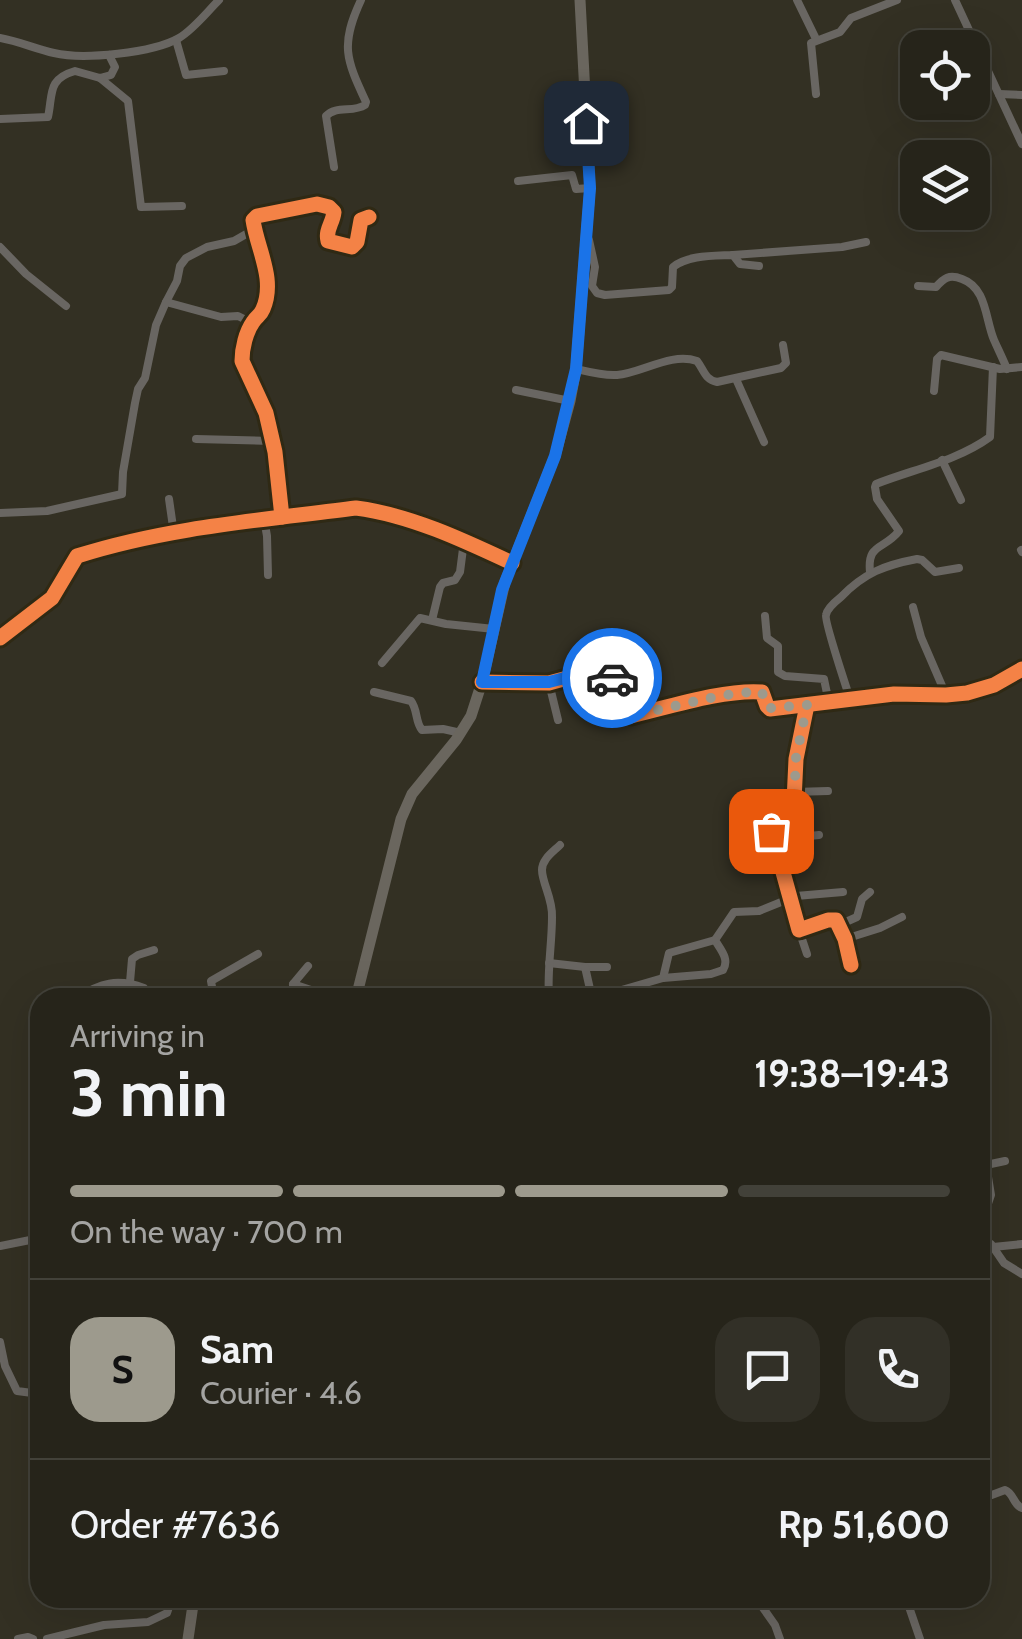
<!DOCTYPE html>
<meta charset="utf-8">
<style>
:root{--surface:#26241a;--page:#323027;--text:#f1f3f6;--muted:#a4a4a2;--line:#424139;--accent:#9d9a8d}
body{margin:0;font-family:Cabin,sans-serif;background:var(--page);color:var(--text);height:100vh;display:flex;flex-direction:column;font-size:38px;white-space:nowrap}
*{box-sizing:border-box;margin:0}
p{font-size:32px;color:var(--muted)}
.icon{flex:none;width:55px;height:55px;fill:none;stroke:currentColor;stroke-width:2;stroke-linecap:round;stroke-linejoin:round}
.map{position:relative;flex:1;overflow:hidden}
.panel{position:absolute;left:30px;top:988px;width:960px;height:620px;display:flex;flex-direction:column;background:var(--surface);border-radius:30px;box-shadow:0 10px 40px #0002,0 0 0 2px var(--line)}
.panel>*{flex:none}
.fabs{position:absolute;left:900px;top:30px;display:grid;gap:20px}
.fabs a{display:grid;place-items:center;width:90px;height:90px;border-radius:20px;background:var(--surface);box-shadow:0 10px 40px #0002,0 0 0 2px var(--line);font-size:50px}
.pin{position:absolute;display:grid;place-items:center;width:85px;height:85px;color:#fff;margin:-42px;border-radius:20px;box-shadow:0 5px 15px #0006}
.courier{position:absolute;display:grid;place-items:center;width:100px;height:100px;margin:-50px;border:8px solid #1a73e8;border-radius:50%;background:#fff;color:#222;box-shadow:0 2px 12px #0007}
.headline em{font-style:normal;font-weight:700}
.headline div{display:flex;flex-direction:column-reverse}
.headline{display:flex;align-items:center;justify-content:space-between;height:170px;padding:0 40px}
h1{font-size:65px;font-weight:700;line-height:75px}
.bar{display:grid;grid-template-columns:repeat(4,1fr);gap:15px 10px;align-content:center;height:120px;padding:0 40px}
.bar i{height:12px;border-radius:8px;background:var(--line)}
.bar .active{background:var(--accent)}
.bar p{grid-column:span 4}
.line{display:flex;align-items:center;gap:25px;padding:0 40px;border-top:2px solid var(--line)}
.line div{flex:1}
.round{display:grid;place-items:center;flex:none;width:105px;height:105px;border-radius:30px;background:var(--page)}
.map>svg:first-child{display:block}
</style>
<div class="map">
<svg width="1022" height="1639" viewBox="0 0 1022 1639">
<rect width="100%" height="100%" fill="#333023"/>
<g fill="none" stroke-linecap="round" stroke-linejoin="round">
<g stroke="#696662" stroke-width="8">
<path d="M797,0l19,39"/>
<path d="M955,0l67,144"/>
<path d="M0,38c18,3 36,11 54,15 29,7 99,0 125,-15 15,-9 28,-26 40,-38"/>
<path d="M176,40l10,35 38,-4"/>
<path d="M100,78l28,23 13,106 41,-1"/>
<path d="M816,94l-5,-51 29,-11 11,-14 46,-18"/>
<path d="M999,94l23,1"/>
<path d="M0,119l48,-2c5,-23 -1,-38 27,-46l25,7 11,-3 4,-8 -6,-12"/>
<path d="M334,167l-8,-51c10,-11 27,-3 39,-11l1,-3c-20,-43 -26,-57 -5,-102"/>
<path d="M518,181l54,-6 4,14 14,-1"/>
<path d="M589,240l6,27 -3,19 5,7 8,2 64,-5 3,-3 1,-20c15,-12 40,-11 60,-12l7,9 19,2"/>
<path d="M0,247l26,27 40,32"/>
<path d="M733,255l109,-8 24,-5"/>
<path d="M918,286l18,1c8,-9 13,-13 26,-8 25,9 23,40 32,61 4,9 9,19 13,29"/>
<path d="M166,302l11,-21 3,-15 6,-8 21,-11 27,-6 21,-12"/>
<path d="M576,369c13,3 27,7 41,6 25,-2 54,-23 80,-14 7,9 8,19 20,21l64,-14 5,-5 -3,-18"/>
<path d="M736,379l28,63"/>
<path d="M516,390l54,11"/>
<path d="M934,391l3,-32 4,-4 59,14 22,-2"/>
<path d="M196,439l76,2"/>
<path d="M942,460l19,40"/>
<path d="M169,499l5,35"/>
<path d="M0,513l47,-2 75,-17 1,-22 12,-69 3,-14 7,-11 11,-53 10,-23 55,15 17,-1 14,7"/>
<path d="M282,517l-7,-65 -9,-39 -24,-52c0,-13 4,-29 11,-39 5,-7 7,-6 10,-13 13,-30 -6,-60 -10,-89l4,-4 60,-12 12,3 5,5c-1,11 -9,18 -6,29l24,6 5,-5 4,-22 8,-3"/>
<path d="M264,519l3,17 1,39"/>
<path d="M1021,550l1,2"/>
<path d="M870,572c-3,-29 14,-22 29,-41l-22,-32 -2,-12 1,-3c38,-15 81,-23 114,-47l3,-70"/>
<path d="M913,607l8,30 25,58"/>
<path d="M765,616l2,22 11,8v26l7,4 39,3 5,24"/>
<path d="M432,620l8,-33 3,-4 12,-3 5,-8 4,-31"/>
<path d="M0,638l52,-40 25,-42c91,-29 186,-36 279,-48 54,7 107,32 156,55"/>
<path d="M382,663l38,-45 26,6 48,5"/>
<path d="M482,682l67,1 55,-15 7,6 12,36 3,4 5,2c38,-9 94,-27 131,-24l5,14 3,3 124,-15 52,1 21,-2 27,-8 28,-16"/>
<path d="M549,683l9,37"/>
<path d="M374,692l37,9c7,9 4,21 11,29l21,-1 18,4"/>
<path d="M850,699c-4,-13 -26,-78 -24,-84 1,-7 10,-14 15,-18 23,-24 44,-32 76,-38l5,1 13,12 24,-4"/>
<path d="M807,705l-11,54 -2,42 -3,6 -19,11 -3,8 13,26 -1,13 18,65 29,-10h8l9,19 6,26"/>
<path d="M794,792l34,-1"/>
<path d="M791,807l8,30 20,-2"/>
<path d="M839,925l18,-8 5,-18 8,-7"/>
<path d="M799,930l8,24"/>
<path d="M845,939l35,-11 22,-11"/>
<path d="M549,963l36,4h22"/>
<path d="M585,967l7,31"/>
<path d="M663,978l48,-4 12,-4c7,-11 -3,-21 -8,-30l19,-28 25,-1 37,-15 47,-4"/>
<path d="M130,982l2,-23 6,-4 16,-5"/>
<path d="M293,984l24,8 32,6"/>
<path d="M76,998c25,-15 41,-20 68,-10l7,10"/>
<path d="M214,998l-3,-17 47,-27"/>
<path d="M293,998v-14l15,-18"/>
<path d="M549,998c-2,-28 3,-54 3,-81 1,-18 -10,-34 -10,-47 0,-11 11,-18 18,-25"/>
<path d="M594,998l69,-20 6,-25 46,-13"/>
<path d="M980,1145l6,20"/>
<path d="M1005,1161l-19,4 5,30 -8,23 -3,19 11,7 13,19 18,11"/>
<path d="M0,1246l40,-8"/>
<path d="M993,1247l29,-3"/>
<path d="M0,1342l5,24 12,25 23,3"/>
<path d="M980,1505l9,-9 16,-6c9,3 8,15 17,18"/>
<path d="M756,1598l19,27 5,14"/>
<path d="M906,1598l14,41"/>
<path d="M18,1639l10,-2 5,2"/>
<path d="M47,1639l57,-14 44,-3 19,-9 5,-15"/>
</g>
<g stroke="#6a665e" stroke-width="11">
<path d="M356,998l45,-179 11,-25 44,-54 15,-24 11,-34 23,-100 50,-126 15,-55 6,-32 14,-181 -10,-188"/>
<path d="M188,1639l6,-41"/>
</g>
<g stroke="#2f2914" stroke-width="21">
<g id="cycleway">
<path d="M282,517l-7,-65 -9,-39 -24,-52c0,-13 4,-29 11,-39 5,-7 7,-6 10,-13 13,-30 -6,-60 -10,-89l4,-4 60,-12 12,3 5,5c-1,11 -9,18 -6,29l24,6 5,-5 4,-22 8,-3"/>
<path d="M0,638l52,-40 25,-42c91,-29 186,-36 279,-48 54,7 107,32 156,55"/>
<path d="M482,682l67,1 55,-15 7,6 12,36 3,4 5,2c38,-9 94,-27 131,-24l5,14 3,3 124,-15 52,1 21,-2 27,-8 28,-16"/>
<path d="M807,705l-11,54 -2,42 -3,6 -19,11 -3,8 13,26 -1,13 18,65 29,-10h8l9,19 6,26"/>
</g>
</g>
<use href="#cycleway" stroke="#f48246" stroke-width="15"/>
</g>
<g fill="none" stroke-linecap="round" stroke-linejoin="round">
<path stroke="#9d9a8d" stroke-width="10" stroke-dasharray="0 18" d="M612,678l11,32 3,4 5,2 88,-20 40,-5 3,1 4,14 4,2 37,-3 -11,53 -2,44 -2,5 -20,11 -2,8 1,5"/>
<path stroke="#1a73e8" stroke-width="12" d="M586,123l4,65 -14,181 -21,87 -53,134 -20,92h67l55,-14 4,2 4,8"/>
</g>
</svg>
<div class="fabs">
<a><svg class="icon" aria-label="locate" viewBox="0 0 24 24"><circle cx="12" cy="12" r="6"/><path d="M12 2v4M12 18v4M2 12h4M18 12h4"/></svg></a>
<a><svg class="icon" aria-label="layers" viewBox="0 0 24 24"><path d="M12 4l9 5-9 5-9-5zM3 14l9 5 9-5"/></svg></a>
</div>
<div class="pin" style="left:771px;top:831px;background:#ea580c"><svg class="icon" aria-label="bag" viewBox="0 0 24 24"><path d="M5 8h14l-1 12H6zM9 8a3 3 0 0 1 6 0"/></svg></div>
<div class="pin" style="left:586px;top:123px;background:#1f2937"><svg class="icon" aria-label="home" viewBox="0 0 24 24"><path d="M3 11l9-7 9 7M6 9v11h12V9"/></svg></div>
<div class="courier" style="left:612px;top:678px"><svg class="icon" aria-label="car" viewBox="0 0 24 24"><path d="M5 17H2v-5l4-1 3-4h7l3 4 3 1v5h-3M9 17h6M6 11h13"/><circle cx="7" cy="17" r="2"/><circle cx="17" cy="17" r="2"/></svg></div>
<section class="panel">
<div class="headline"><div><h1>3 min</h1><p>Arriving in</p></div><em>19:38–19:43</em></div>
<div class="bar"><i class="active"></i><i class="active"></i><i class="active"></i><i></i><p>On the way · 700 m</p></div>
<div class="line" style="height:180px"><b class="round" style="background:var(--accent);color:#111">S</b><div><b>Sam</b><p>Courier · 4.6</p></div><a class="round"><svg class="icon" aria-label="chat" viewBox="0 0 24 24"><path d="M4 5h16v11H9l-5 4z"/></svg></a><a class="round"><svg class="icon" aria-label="phone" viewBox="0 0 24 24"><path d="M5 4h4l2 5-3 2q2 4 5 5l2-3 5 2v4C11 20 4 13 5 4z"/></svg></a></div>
<div class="line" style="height:130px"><div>Order #7636</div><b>Rp 51,600</b></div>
</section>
</div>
